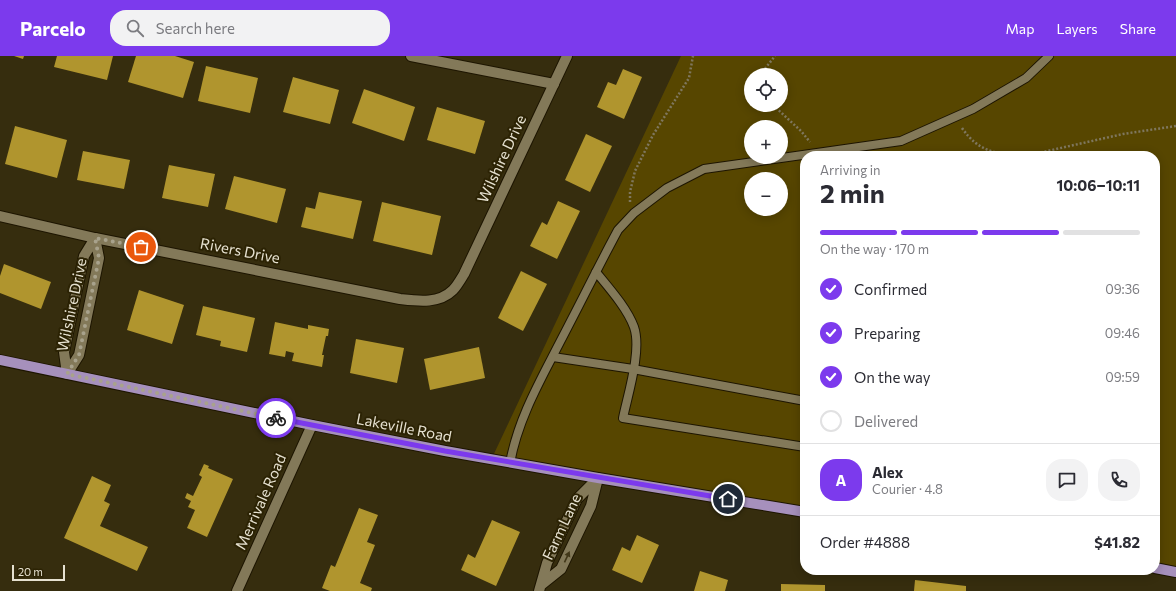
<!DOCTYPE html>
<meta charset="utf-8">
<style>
:root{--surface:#fff;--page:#f2f2f3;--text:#2b2b33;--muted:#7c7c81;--line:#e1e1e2;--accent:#7c3aed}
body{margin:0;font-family:Commissioner,sans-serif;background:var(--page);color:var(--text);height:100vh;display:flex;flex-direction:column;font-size:15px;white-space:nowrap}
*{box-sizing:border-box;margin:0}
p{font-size:13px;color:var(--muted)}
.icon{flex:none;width:22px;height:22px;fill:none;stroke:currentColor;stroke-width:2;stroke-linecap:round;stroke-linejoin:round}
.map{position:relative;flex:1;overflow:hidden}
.side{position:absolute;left:800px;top:95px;width:360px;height:424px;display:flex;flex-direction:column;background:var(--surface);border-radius:16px;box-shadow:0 2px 10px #0003}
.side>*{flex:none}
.fabs{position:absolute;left:744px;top:12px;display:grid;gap:8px}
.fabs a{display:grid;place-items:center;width:44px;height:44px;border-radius:50%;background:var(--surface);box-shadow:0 2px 10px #0003;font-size:20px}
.scale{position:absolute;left:12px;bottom:10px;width:53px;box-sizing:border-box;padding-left:4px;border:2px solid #e6e1d0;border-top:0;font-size:11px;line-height:14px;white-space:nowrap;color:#e6e1d0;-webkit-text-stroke:3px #2c2304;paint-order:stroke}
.pin{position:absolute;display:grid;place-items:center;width:34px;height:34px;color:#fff;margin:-17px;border:2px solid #fff;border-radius:50%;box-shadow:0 1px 4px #0007}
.courier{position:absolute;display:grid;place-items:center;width:40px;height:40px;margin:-20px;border:3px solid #7c3aed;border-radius:50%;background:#fff;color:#222;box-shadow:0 1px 5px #0007}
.headline em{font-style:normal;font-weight:700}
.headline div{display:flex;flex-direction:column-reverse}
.headline{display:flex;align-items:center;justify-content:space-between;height:68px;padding:0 20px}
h1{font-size:26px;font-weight:700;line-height:30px}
.bar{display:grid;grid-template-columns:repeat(4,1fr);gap:6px 4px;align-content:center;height:48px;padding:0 20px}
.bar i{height:5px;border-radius:3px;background:var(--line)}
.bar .on{background:var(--accent)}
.bar p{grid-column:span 4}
.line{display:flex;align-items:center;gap:10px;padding:0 20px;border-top:1px solid var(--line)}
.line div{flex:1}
.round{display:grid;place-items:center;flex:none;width:42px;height:42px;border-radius:16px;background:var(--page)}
ol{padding:0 20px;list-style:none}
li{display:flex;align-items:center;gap:12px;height:44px}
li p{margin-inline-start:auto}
li .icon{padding:4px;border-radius:50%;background:var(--accent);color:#fff;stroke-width:4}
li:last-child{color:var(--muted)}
li i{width:22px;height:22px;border:2px solid var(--line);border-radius:50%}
header{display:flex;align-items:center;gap:24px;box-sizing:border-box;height:56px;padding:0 20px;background:var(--accent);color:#fff}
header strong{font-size:19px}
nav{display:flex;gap:22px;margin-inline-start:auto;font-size:14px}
.search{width:280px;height:36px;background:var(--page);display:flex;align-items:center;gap:10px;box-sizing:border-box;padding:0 14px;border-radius:16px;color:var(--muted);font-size:15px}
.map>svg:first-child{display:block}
</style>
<header>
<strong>Parcelo</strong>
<div class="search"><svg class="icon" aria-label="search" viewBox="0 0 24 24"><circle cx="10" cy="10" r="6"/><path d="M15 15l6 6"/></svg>Search here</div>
<nav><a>Map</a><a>Layers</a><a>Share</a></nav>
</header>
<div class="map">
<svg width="1176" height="535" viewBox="0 0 1176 535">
<rect width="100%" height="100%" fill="#362d0e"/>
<path fill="#574600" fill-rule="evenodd" d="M681,0h495v513l-21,-3v-410h-350v354l-313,-52zM751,19h30v30h-30zM751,71h30v30h-30zM751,123h30v30h-30z"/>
<g fill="#b0952e">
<path d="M14,0h10l-1,3z"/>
<path d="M57,0h56l-6,24 -53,-13z"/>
<path d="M136,0h39l19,6 -11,36 -55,-16z"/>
<path d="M206,10l52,12 -8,35 -52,-12z"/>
<path d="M623,13l19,8 -18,42 -27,-12 11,-25 8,3z"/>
<path d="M293,21l46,13 -9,34 -47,-12z"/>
<path d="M364,33l51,18 -11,34 -52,-18z"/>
<path d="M437,51l48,14 -10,33 -48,-14z"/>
<path d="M15,70l52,14 -10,38 -52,-14z"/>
<path d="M586,78l26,12 -22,46 -25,-12z"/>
<path d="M83,95l47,9 -6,29 -47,-9z"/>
<path d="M169,109l46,9 -7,33 -46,-9z"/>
<path d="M234,120l52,13 -9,34 -52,-14z"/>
<path d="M319,136l43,9 -9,38 -52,-12 5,-20 9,2z"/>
<path d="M558,145l22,10 -23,48 -27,-13 12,-24 5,3z"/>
<path d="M382,146l59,14 -9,39 -59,-14z"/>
<path d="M4,208l47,18 -10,27 -41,-16v-17z"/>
<path d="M521,215l26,13 -24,47 -25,-13z"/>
<path d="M139,234l45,15 -12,39 -45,-14z"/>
<path d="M203,250l52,12 -8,34 -27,-6 1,-5 -25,-6z"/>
<path d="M275,266l33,7v-4l21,4 -1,7h-2l-4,19h2l-2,12 -30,-6 2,-8 -8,-2 -1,6 -16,-3z"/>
<path d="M356,283l48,9 -7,35 -47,-10z"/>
<path d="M479,291l6,31 -55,12 -6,-31z"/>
<path d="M204,408l5,2 -1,2 25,11 -26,58 -20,-9 8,-18 -7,-3 3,-6 -6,-3 2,-5 6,3 9,-19 -3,-2z"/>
<path d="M92,420l19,9 -7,16 6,3 -10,22 48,21 -11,24 -73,-33z"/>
<path d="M359,452l19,7 -11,27 8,3 -15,38 12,5 -1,3h-41l-8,-3 9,-23 4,2z"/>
<path d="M492,464l28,12 -24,54 -35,-16 7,-16 7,4z"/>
<path d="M637,479l22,10 -17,38 -30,-13 10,-23 8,4z"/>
<path d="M700,515l28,9 -3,11h-31z"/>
<path d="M915,524l51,6v5h-52z"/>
<path d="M781,528l44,1v6h-44z"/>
</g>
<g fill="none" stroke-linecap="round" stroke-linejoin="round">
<g stroke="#1d1500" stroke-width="10">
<g id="service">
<path d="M596,216c13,16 31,36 38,55 8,23 -6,67 -11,91l182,29"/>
<path d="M553,301l80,12 172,32"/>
<path d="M510,407c8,-44 30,-82 50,-121 20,-38 38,-75 58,-112l16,-17 33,-25 37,-19 197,-28 72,-32 53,-31 23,-22"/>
</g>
</g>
<g stroke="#1d1500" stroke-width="12">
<g id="minor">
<path d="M411,0l143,28"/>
<path d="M0,160l95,22 305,61c18,2 39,5 53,-9 4,-4 8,-11 11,-16l103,-218"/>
<path d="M95,182l4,20 -20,97 -12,19 -3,-22 20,-96z"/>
<path d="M237,535l75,-166"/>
<path d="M539,535l8,-28 30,-64 21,-21 -7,28 -30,63 -20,16"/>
</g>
</g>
<g stroke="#1d1500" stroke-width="12">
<g id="primary">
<path d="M0,304l312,65 133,26 153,27 207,34"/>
<path d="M1155,512l21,4"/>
</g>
</g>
<g stroke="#7f775e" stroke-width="2.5" stroke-dasharray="2 2" stroke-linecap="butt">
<path d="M760,19l15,-19"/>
<path d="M751,31v6"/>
<path d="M773,49l28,26 9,11"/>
<path d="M962,72c16,23 31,25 58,28"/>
<path d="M1025,100l98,-22 53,-8"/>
<path d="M630,146v-10l5,-21 18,-36 36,-57 4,-22"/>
</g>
<use href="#service" stroke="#837959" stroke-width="8"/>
<use href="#minor" stroke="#837959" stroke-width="10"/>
<use href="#primary" stroke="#a690bc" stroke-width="10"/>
</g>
<defs><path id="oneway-solid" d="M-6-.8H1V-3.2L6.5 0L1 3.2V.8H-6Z"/></defs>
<use fill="#423819" href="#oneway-solid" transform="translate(567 501) rotate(-65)"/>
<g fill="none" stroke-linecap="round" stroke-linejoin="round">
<path stroke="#a8a28c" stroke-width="4" stroke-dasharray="0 7.2" d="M141,191l-46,-9 4,20 -20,97 -12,19 209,44"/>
<path stroke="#7c3aed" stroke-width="5" d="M276,362l169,33 283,48"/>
</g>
<g text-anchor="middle" stroke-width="4" stroke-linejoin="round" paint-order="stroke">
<g font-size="15" fill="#e6e1d0" stroke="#2c2304">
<text transform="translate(502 103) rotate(-65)" y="5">Wilshire Drive</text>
<text transform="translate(240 195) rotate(11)" y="5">Rivers Drive</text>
<text transform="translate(72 249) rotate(-78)" y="5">Wilshire Drive</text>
<text transform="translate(404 372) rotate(11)" y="5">Lakeville Road</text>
<text transform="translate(261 446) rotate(-66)" y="5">Merrivale Road</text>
<text transform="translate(562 471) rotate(-65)" y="5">Farm Lane</text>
</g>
</g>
</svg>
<div class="fabs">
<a><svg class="icon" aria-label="locate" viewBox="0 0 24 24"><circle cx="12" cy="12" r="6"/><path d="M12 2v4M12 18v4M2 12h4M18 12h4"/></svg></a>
<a>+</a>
<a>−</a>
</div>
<div class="scale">20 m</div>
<div class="pin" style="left:141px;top:191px;background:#ea580c"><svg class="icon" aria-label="bag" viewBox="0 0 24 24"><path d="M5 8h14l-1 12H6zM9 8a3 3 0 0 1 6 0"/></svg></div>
<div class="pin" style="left:728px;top:443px;background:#1f2937"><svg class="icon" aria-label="home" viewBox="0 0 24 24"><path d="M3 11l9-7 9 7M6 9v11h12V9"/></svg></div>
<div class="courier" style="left:276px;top:362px"><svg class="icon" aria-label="bike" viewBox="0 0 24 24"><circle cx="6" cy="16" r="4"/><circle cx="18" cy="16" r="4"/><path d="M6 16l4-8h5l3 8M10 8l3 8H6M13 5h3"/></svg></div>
<section class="side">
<div class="headline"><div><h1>2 min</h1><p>Arriving in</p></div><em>10:06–10:11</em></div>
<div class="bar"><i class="on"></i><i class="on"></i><i class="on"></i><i></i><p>On the way · 170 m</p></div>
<ol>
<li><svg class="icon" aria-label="check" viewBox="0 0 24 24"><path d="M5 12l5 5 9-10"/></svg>Confirmed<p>09:36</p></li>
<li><svg class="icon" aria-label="check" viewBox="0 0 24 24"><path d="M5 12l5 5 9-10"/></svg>Preparing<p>09:46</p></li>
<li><svg class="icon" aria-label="check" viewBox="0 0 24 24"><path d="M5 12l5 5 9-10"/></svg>On the way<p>09:59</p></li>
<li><i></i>Delivered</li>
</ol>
<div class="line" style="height:72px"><b class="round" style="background:var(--accent);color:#fff">A</b><div><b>Alex</b><p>Courier · 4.8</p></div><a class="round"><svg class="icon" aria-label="chat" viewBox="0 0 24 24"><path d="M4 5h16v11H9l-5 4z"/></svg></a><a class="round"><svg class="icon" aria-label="phone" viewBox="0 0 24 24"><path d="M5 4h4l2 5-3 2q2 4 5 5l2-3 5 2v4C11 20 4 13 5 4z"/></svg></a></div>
<div class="line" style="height:52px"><div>Order #4888</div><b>$41.82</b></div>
</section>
</div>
